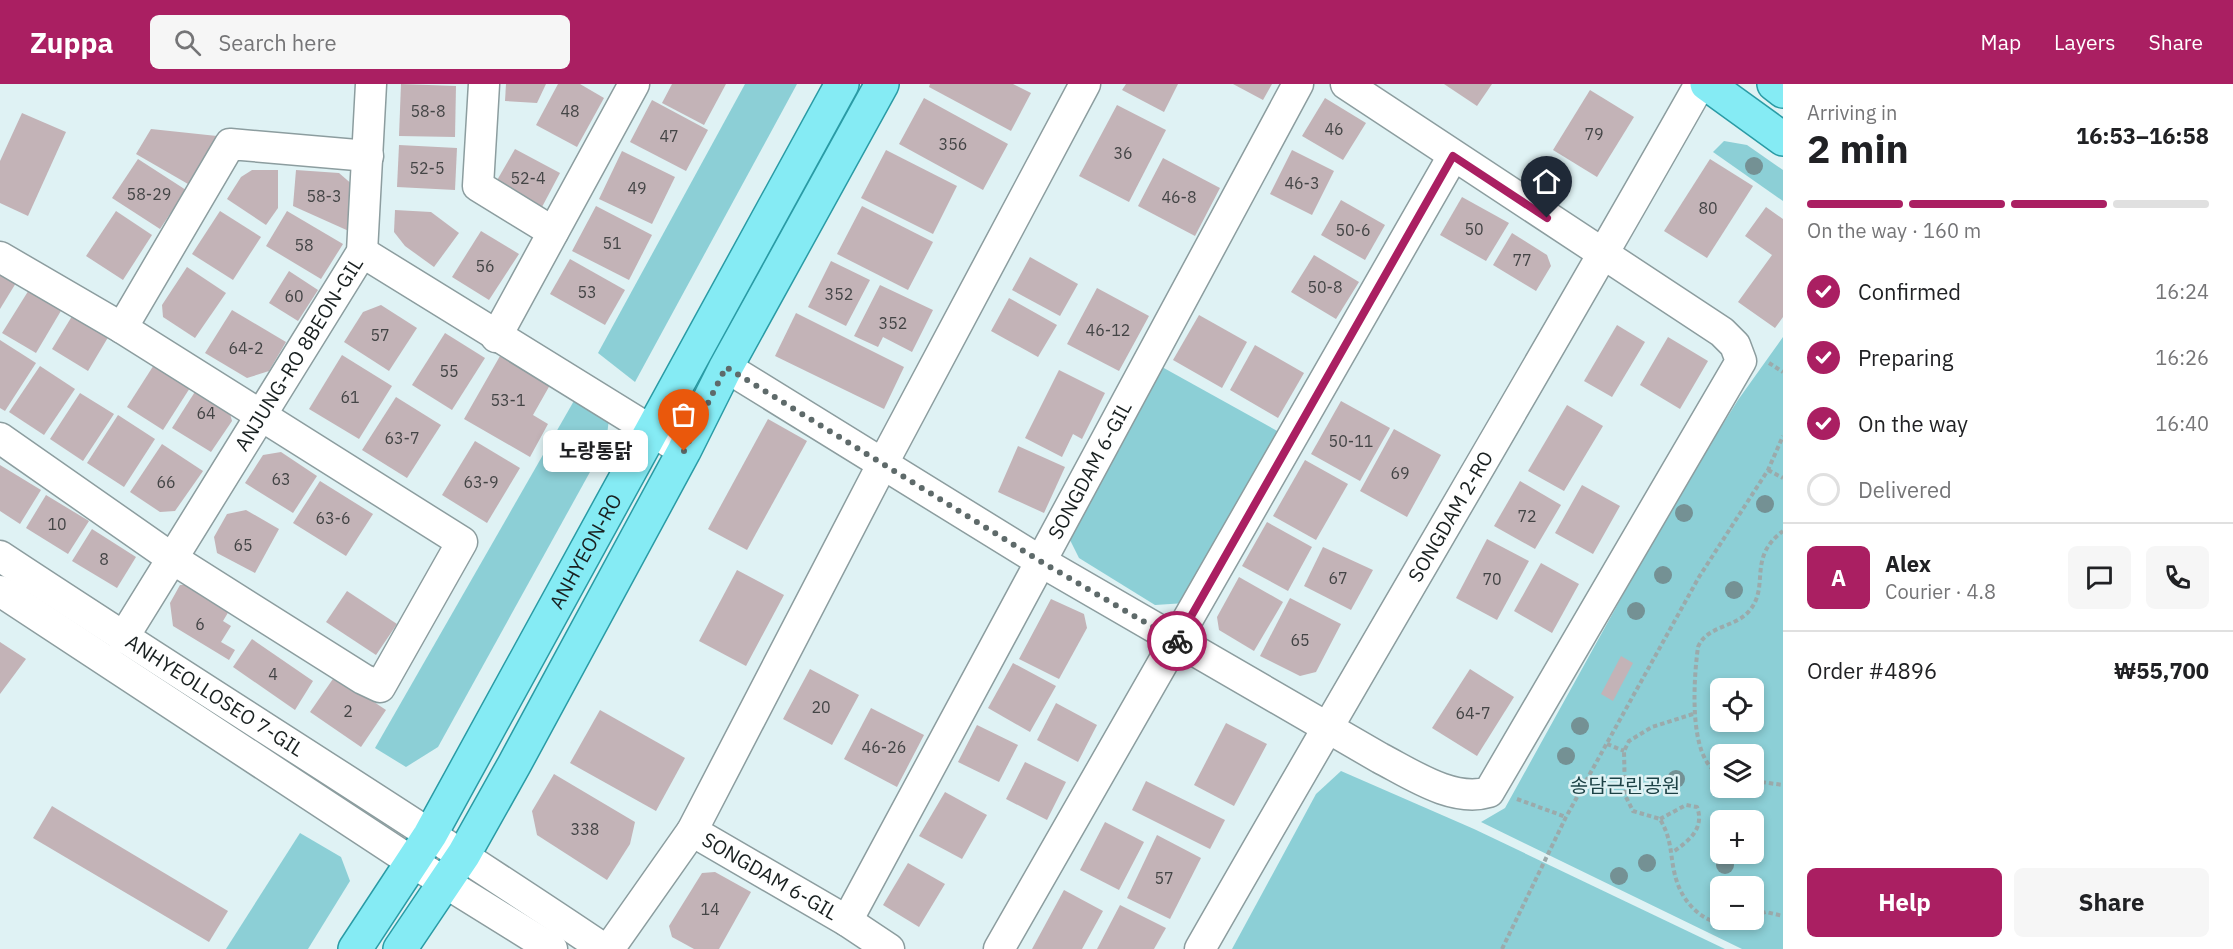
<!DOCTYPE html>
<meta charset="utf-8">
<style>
:root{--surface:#fff;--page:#f6f6f6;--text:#202124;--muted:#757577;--line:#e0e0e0;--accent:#aa1f62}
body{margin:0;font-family:"IBM Plex Sans","Noto Sans KR",sans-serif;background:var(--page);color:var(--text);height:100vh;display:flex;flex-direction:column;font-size:22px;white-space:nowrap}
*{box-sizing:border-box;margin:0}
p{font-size:20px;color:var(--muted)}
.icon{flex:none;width:33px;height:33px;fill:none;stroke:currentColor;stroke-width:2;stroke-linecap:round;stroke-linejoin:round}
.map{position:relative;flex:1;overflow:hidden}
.drawer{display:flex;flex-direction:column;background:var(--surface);width:450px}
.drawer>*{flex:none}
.fabs{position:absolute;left:1710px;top:594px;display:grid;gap:12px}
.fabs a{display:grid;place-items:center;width:54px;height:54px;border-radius:9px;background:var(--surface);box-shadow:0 3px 9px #0003;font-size:30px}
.pin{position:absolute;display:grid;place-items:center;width:51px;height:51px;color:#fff;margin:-62px -26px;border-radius:50% 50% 50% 0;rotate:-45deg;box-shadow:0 0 6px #0007}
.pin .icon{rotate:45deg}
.courier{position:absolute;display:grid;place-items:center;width:60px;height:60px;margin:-30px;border:4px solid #aa1f62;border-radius:50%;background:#fff;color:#222;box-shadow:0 2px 8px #0007}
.bubble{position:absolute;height:42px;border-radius:9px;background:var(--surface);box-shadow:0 3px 9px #0003;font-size:20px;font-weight:700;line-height:42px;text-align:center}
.summary em{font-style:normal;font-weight:700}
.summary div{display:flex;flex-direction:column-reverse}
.summary{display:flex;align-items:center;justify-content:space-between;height:102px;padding:0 24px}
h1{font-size:39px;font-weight:700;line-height:45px}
.bar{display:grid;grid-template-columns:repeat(4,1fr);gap:9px 6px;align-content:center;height:72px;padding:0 24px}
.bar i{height:8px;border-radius:4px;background:var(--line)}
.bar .active{background:var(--accent)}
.bar p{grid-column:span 4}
.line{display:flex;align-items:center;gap:15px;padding:0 24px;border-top:2px solid var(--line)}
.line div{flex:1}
.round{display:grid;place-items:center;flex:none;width:63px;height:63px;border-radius:9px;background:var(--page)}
ol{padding:0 24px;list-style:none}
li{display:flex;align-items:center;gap:18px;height:66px}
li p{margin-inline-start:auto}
li .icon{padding:6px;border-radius:50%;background:var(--accent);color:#fff;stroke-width:4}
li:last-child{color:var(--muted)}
li i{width:33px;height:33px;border:3px solid var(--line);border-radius:50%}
.button{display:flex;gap:12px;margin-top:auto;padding:12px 24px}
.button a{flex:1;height:69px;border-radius:9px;background:var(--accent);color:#fff;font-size:24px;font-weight:700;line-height:69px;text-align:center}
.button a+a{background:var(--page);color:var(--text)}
header{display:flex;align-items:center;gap:36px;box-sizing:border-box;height:84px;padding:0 30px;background:var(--accent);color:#fff}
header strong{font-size:28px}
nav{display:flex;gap:33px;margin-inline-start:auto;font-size:21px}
.search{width:420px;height:54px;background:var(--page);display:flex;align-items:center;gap:15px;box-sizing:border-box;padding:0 21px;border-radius:9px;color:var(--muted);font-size:22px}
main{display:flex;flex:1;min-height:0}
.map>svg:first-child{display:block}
</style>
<header>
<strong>Zuppa</strong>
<div class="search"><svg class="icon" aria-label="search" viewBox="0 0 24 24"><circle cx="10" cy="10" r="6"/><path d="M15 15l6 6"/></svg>Search here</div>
<nav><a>Map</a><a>Layers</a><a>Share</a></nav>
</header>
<main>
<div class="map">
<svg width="1783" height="865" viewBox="0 0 1783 865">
<rect width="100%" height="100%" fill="#dff2f4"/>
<g fill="#8ccfd6" fill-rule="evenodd">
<path d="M745,0h52l-162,298 -37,-29z"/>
<path d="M1724,57l23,4 36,25v31l-70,-49z"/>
<path d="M1783,253v612h-41l-261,-127 24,-14 171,-309 62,-99zM1720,604h34v34h-34zM1720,670h34v34h-34zM1720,736h34v34h-34zM1720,802h34v34h-34z"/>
<path d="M1162,283l117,65 -93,171 -31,2 -76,-47 -10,-20z"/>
<path d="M575,315l34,20 -3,24 -168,304 -32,20 -31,-19z"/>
<path d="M1341,687l133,58 251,120h-493l84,-155z"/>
<path d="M300,749l41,24 9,24 -42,68h-82z"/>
</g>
<g fill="#c3b3b7">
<path d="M401,0l55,2 -1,51 -56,-1z"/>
<path d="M506,0h40l-9,19 -32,-2z"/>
<path d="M558,0h22l24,14 -27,49 -41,-22z"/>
<path d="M672,0h54l-22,41 -42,-22z"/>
<path d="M930,0h83l18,9 -20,38 -82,-44z"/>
<path d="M1126,0h52l-14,28 -42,-22z"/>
<path d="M1233,0h39l-9,16z"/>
<path d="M1444,0h48l-15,22z"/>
<path d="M1590,6l44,27 -37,60 -44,-27z"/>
<path d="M924,14l84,46 -25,46 -84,-46z"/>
<path d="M1325,14l41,25 -23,37 -41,-24z"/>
<path d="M652,16l56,30 -22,41 -56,-29z"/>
<path d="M1117,21l49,25 -37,72 -50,-26z"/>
<path d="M22,29l44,19 -38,84 -28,-13v-42z"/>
<path d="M151,45l66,7 -29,48 -52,-30z"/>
<path d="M399,61l58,3 -2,42 -58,-3z"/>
<path d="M515,65l45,24 -18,34 -46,-25z"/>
<path d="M886,66l71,36 -24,48 -72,-36z"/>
<path d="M1292,66l42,21 -22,44 -42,-21z"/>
<path d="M622,67l53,26 -23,47 -53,-25z"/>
<path d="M1163,74l57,30 -25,48 -57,-30z"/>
<path d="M138,75l48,31 -26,39 -48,-31z"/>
<path d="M1710,75l43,27 -46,72 -43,-27z"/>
<path d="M252,86h26v38l-12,17 -39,-26 14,-22z"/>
<path d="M296,86l43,3 15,13 -3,46 -58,-26z"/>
<path d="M1462,113l47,26 -23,38 -46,-26z"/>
<path d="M1341,116l44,25 -20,35 -44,-25z"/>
<path d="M596,122l56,29 -23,45 -57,-29z"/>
<path d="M862,122l71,36 -25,48 -71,-36z"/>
<path d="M1766,123l17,12v98l-8,11 -37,-26 34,-47 -27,-19z"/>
<path d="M395,126l36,2 28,21 -25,34 -29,-21 -11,-14z"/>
<path d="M116,127l36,24 -29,45 -37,-24z"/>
<path d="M220,127l41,26 -28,43 -41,-26z"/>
<path d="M287,127l56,33 -22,35 -55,-33z"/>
<path d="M481,147l38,23 -30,46 -37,-23z"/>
<path d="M1512,149l35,22 4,11 -15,25 -43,-26z"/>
<path d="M1314,171l45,27 -23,37 -45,-27z"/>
<path d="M1030,173l48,27 -18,32 -48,-26z"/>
<path d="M570,175l55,31 -20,35 -55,-31z"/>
<path d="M831,177l39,19 -24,46 -38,-19z"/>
<path d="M0,182l19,12 -19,31z"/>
<path d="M187,183l39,26 -31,45 -32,-21 -1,-12z"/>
<path d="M289,187l29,19 -20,31 -29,-18z"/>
<path d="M32,201l33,19 -29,49 -34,-20z"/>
<path d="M880,201l53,25 -21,42 -29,-15 -5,10 -24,-11z"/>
<path d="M1097,204l52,28 -30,55 -52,-27z"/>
<path d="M1009,214l48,27 -19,32 -47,-26z"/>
<path d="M381,221l36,23 -28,43 -45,-29 19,-30z"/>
<path d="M77,224l36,21 -25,42 -36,-22z"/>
<path d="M232,226l54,32 -17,29 -22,7 -42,-25z"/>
<path d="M796,229l108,54 -20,42 -109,-53z"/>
<path d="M1199,231l48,27 -25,46 -49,-28z"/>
<path d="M1617,241l28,17 -33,55 -28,-16z"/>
<path d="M445,249l40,25 -33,52 -40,-25z"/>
<path d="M1668,253l40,24 -28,48 -40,-24z"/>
<path d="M0,256l36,23 -31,48 -5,-3z"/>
<path d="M1255,261l49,28 -26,45 -48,-28z"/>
<path d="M342,271l50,31 -33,53 -50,-30z"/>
<path d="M500,272l50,29 -17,30 15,9 -18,33 -66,-38z"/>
<path d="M159,273l36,23 -32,50 -36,-23z"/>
<path d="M40,282l35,23 -31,46 -35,-23z"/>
<path d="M1059,286l46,23 -23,46 -9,-5 -11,23 -37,-19z"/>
<path d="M198,303l30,19 4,15 -21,31 -39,-24z"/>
<path d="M80,309l34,21 -31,47 -33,-22z"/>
<path d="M396,313l45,28 -34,53 -45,-28z"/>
<path d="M1341,317l49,27 -30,53 -49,-27z"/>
<path d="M1567,321l36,21 -39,65 -36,-20z"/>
<path d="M118,331l37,24 -31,48 -37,-24z"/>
<path d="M768,335l39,22 -60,109 -39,-21z"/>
<path d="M1394,345l47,26 -34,62 -47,-26z"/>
<path d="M475,357l45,27 -33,55 -45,-28z"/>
<path d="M162,360l41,27 -28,40 -15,1 -30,-20z"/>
<path d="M1018,362l47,21 -21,46 -46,-21z"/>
<path d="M281,368l36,24 -24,37 -48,-30 18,-28z"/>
<path d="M1305,376l43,24 -32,56 -43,-24z"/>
<path d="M0,381l41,25 -21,34 -20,-13z"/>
<path d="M320,397l53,33 -27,42 -53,-33z"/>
<path d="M1520,397l41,24 -26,44 -41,-23z"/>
<path d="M1582,401l38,21 -27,48 -38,-21z"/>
<path d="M46,411l43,26 -21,33 -42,-26z"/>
<path d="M246,426l33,19 -24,44 -38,-20 -3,-16 13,-23z"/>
<path d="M1267,438l45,25 -24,44 -46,-25z"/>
<path d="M92,445l44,28 -19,31 -45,-27z"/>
<path d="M1487,455l42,22 -32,59 -41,-22z"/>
<path d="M1323,463l50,23 -22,40 -47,-24z"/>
<path d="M1541,479l38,21 -27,49 -38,-22z"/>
<path d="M737,486l47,25 -38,71 -47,-25z"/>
<path d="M1239,493l44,25 -29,49 -35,-21 -2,-13z"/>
<path d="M195,500l37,22 -9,15 8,5 -10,16 14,8 -6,10 -56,-34 -3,-23 10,-18z"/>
<path d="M347,507l50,33 -21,31 -50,-33z"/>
<path d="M1290,514l51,26 -25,48 -16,4 -40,-20z"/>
<path d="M1051,515l33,15 3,14 -28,51 -40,-20z"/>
<path d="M252,555l61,42 -18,29 -62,-43z"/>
<path d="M0,558l26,17 -26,35z"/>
<path d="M1621,572l12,7 -20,38 -12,-7z"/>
<path d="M1013,579l43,23 -26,46 -42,-24z"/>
<path d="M810,585l49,26 -27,50 -49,-26z"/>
<path d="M1470,585l44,28 -37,59 -45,-28z"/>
<path d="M335,592l51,34 -25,37 -51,-35z"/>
<path d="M1056,619l41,22 -19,37 -41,-22z"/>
<path d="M871,624l53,27 -27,52 -53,-28z"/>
<path d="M600,626l85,48 -29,53 -86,-48z"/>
<path d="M1226,639l41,21 -33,62 -40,-21z"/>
<path d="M977,641l41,20 -19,37 -41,-20z"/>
<path d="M1025,678l41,20 -19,38 -41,-21z"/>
<path d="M554,690l81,48 -5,22 -23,36 -70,-45 -5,-24z"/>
<path d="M1146,697l79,39 -15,29 -78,-39z"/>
<path d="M945,708l42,23 -25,44 -43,-23z"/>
<path d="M52,722l176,105 -19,31 -176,-104z"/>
<path d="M1105,738l39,20 -25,48 -39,-20z"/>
<path d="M1157,751l44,23 -31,61 -43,-21z"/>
<path d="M908,779l37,21 -26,43 -36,-22z"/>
<path d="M715,788l36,20 -32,57h-25l-22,-12 -3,-11 33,-53z"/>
<path d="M1064,806l39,21 -21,38h-50z"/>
<path d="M1120,821l46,23 -12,21h-57z"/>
</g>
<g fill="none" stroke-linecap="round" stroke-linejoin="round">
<g stroke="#8c9d9f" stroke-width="33">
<g id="minor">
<path d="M484,0l-6,102 75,46"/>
<path d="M362,168l322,199"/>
<path d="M0,173l122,71 340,214 -82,145 -17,-8 -190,-120 -173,-121"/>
<path d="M122,244l108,-184 138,12"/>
<path d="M496,253l138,-253"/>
<path d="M726,283l314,194 340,197c31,16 73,45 109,34l252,-431 -6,-16 -13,-13 -376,-248"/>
<path id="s1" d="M0,472c201,133 405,259 604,393"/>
<path d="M0,507l412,271 140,87"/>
<path id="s2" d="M123,554l239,-386 9,-168"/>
<path id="s3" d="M692,747l155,90 42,28"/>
<path id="s4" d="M847,837l451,-837"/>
<path d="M609,865l83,-118 190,-366 203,-381"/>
<path d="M999,865l454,-793"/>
<path id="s5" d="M1200,865c165,-289 336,-575 500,-865"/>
</g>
</g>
<g stroke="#2a9ba5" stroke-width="36">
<g id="major">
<path d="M1707,0l76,55"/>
<path d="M1774,0l9,7"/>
<path id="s6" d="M355,865l75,-114 412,-751"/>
<path d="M400,865l64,-95 50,-89 170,-314 42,-84 156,-283"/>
</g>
</g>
<g stroke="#9baaab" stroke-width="4" stroke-dasharray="4.5 3" stroke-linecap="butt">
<path d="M1769,279l14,9"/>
<path d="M1768,386l15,8"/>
<path d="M1693,630l-41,13 -23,14 -5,10 1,44 8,16 27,8c14,24 9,39 17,63 9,27 37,51 66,38"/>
<path d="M1607,660l17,7"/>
<path d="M1720,690c-33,-14 -26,-98 -22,-127 9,-22 38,-19 52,-37 20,-25 -3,-52 33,-79"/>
<path d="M1754,697l29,4"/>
<path d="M1517,715l49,18"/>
<path d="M1660,735l26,-14 11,2c8,21 -8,34 -24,45"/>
<path d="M1754,831l12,-3 17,4"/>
<path d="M1502,865l64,-132 133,-240 69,-107 15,-34"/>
</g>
<use href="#minor" stroke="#fff" stroke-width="30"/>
<use href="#major" stroke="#85ebf4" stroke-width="33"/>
</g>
<g fill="#749194">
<circle cx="1754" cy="82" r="9"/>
<circle cx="1765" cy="420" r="9"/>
<circle cx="1684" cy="429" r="9"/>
<circle cx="1663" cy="491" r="9"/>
<circle cx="1734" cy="506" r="9"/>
<circle cx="1636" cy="527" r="9"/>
<circle cx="1580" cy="642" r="9"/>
<circle cx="1566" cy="672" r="9"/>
<circle cx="1676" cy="695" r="9"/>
<circle cx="1647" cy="779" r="9"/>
<circle cx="1725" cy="781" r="9"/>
<circle cx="1619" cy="792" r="9"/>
</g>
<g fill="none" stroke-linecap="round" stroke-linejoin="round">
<path stroke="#5e6a6a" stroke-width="6" stroke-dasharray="0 10.8" d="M684,367l42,-84 314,194 137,80"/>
<path stroke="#aa1f62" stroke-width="8" d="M1177,557l276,-485 94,62"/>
</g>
<g text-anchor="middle" stroke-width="5" stroke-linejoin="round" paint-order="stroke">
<g font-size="16" fill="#444546">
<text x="428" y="33">58-8</text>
<text x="570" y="33">48</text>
<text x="1334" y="51">46</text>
<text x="1594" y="56">79</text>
<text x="669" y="58">47</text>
<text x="953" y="66">356</text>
<text x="1123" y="75">36</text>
<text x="427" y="90">52-5</text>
<text x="528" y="100">52-4</text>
<text x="1302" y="105">46-3</text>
<text x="637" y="110">49</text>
<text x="149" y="116">58-29</text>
<text x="324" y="118">58-3</text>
<text x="1179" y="119">46-8</text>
<text x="1708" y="130">80</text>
<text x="1474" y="151">50</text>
<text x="1353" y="152">50-6</text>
<text x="612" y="165">51</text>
<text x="304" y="167">58</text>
<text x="1522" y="182">77</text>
<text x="485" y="188">56</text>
<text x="1325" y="209">50-8</text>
<text x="587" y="214">53</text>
<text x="839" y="216">352</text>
<text x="294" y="218">60</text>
<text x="893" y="245">352</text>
<text x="1108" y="252">46-12</text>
<text x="380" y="257">57</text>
<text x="246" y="270">64-2</text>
<text x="449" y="293">55</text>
<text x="350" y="319">61</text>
<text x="508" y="322">53-1</text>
<text x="206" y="335">64</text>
<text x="402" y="360">63-7</text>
<text x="1351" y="363">50-11</text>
<text x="1400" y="395">69</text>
<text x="281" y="401">63</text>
<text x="166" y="404">66</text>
<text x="481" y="404">63-9</text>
<text x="1527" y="438">72</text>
<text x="333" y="440">63-6</text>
<text x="57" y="446">10</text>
<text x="243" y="467">65</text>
<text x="104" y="481">8</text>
<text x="1338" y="500">67</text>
<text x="1492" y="501">70</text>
<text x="200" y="546">6</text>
<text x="1300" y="562">65</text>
<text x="273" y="596">4</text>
<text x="821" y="629">20</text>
<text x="348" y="633">2</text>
<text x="1473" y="635">64-7</text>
<text x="884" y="669">46-26</text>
<text x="585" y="751">338</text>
<text x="1164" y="800">57</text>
<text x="710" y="831">14</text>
</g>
<g font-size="20" fill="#192020" stroke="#dff2f4">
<text dy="7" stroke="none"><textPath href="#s2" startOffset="334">ANJUNG-RO 8BEON-GIL</textPath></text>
<text dy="7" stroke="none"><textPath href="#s4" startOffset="512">SONGDAM 6-GIL</textPath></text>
<text dy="7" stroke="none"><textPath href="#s5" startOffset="500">SONGDAM 2-RO</textPath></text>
<text dy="7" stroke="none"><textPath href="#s6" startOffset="460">ANHYEON-RO</textPath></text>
<text dy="7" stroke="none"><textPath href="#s1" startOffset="256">ANHYEOLLOSEO 7-GIL</textPath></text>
<text dy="7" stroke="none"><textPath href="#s3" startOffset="90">SONGDAM 6-GIL</textPath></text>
</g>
<g font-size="20" fill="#1d4246" stroke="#dff2f4">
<text x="1625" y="709">송담근린공원</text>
</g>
</g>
</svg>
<div class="fabs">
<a><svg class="icon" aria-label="locate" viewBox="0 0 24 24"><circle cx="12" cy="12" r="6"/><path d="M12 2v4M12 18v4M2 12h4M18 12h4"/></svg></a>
<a><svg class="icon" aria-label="layers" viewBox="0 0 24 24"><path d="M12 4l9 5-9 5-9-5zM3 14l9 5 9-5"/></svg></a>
<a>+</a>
<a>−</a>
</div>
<div class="pin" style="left:684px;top:367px;background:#ea580c"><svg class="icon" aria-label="bag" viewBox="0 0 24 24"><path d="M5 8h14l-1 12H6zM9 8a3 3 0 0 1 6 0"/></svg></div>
<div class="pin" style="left:1547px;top:134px;background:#1f2937"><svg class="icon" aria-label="home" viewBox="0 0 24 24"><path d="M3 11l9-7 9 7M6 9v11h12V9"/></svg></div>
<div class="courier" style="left:1177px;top:557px"><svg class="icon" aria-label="bike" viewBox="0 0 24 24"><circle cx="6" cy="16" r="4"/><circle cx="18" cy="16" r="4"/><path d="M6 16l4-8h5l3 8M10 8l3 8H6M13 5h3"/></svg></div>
<div class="bubble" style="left:543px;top:346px;width:105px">노랑통닭</div>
</div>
<section class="drawer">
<div class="summary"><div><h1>2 min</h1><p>Arriving in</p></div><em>16:53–16:58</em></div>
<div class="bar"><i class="active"></i><i class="active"></i><i class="active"></i><i></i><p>On the way · 160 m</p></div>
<ol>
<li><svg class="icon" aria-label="check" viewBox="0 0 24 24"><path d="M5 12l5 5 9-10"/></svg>Confirmed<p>16:24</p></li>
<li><svg class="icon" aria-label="check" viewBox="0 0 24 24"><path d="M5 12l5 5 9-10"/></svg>Preparing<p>16:26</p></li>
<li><svg class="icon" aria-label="check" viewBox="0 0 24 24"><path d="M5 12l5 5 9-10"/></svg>On the way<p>16:40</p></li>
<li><i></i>Delivered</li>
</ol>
<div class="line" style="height:108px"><b class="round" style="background:var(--accent);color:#fff">A</b><div><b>Alex</b><p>Courier · 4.8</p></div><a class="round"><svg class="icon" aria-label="chat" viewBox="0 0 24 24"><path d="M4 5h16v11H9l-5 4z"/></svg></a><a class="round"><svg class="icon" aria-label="phone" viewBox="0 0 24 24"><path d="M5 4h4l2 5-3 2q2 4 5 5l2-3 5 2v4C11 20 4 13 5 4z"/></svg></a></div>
<div class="line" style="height:78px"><div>Order #4896</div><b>₩55,700</b></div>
<div class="button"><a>Help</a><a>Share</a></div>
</section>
</main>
